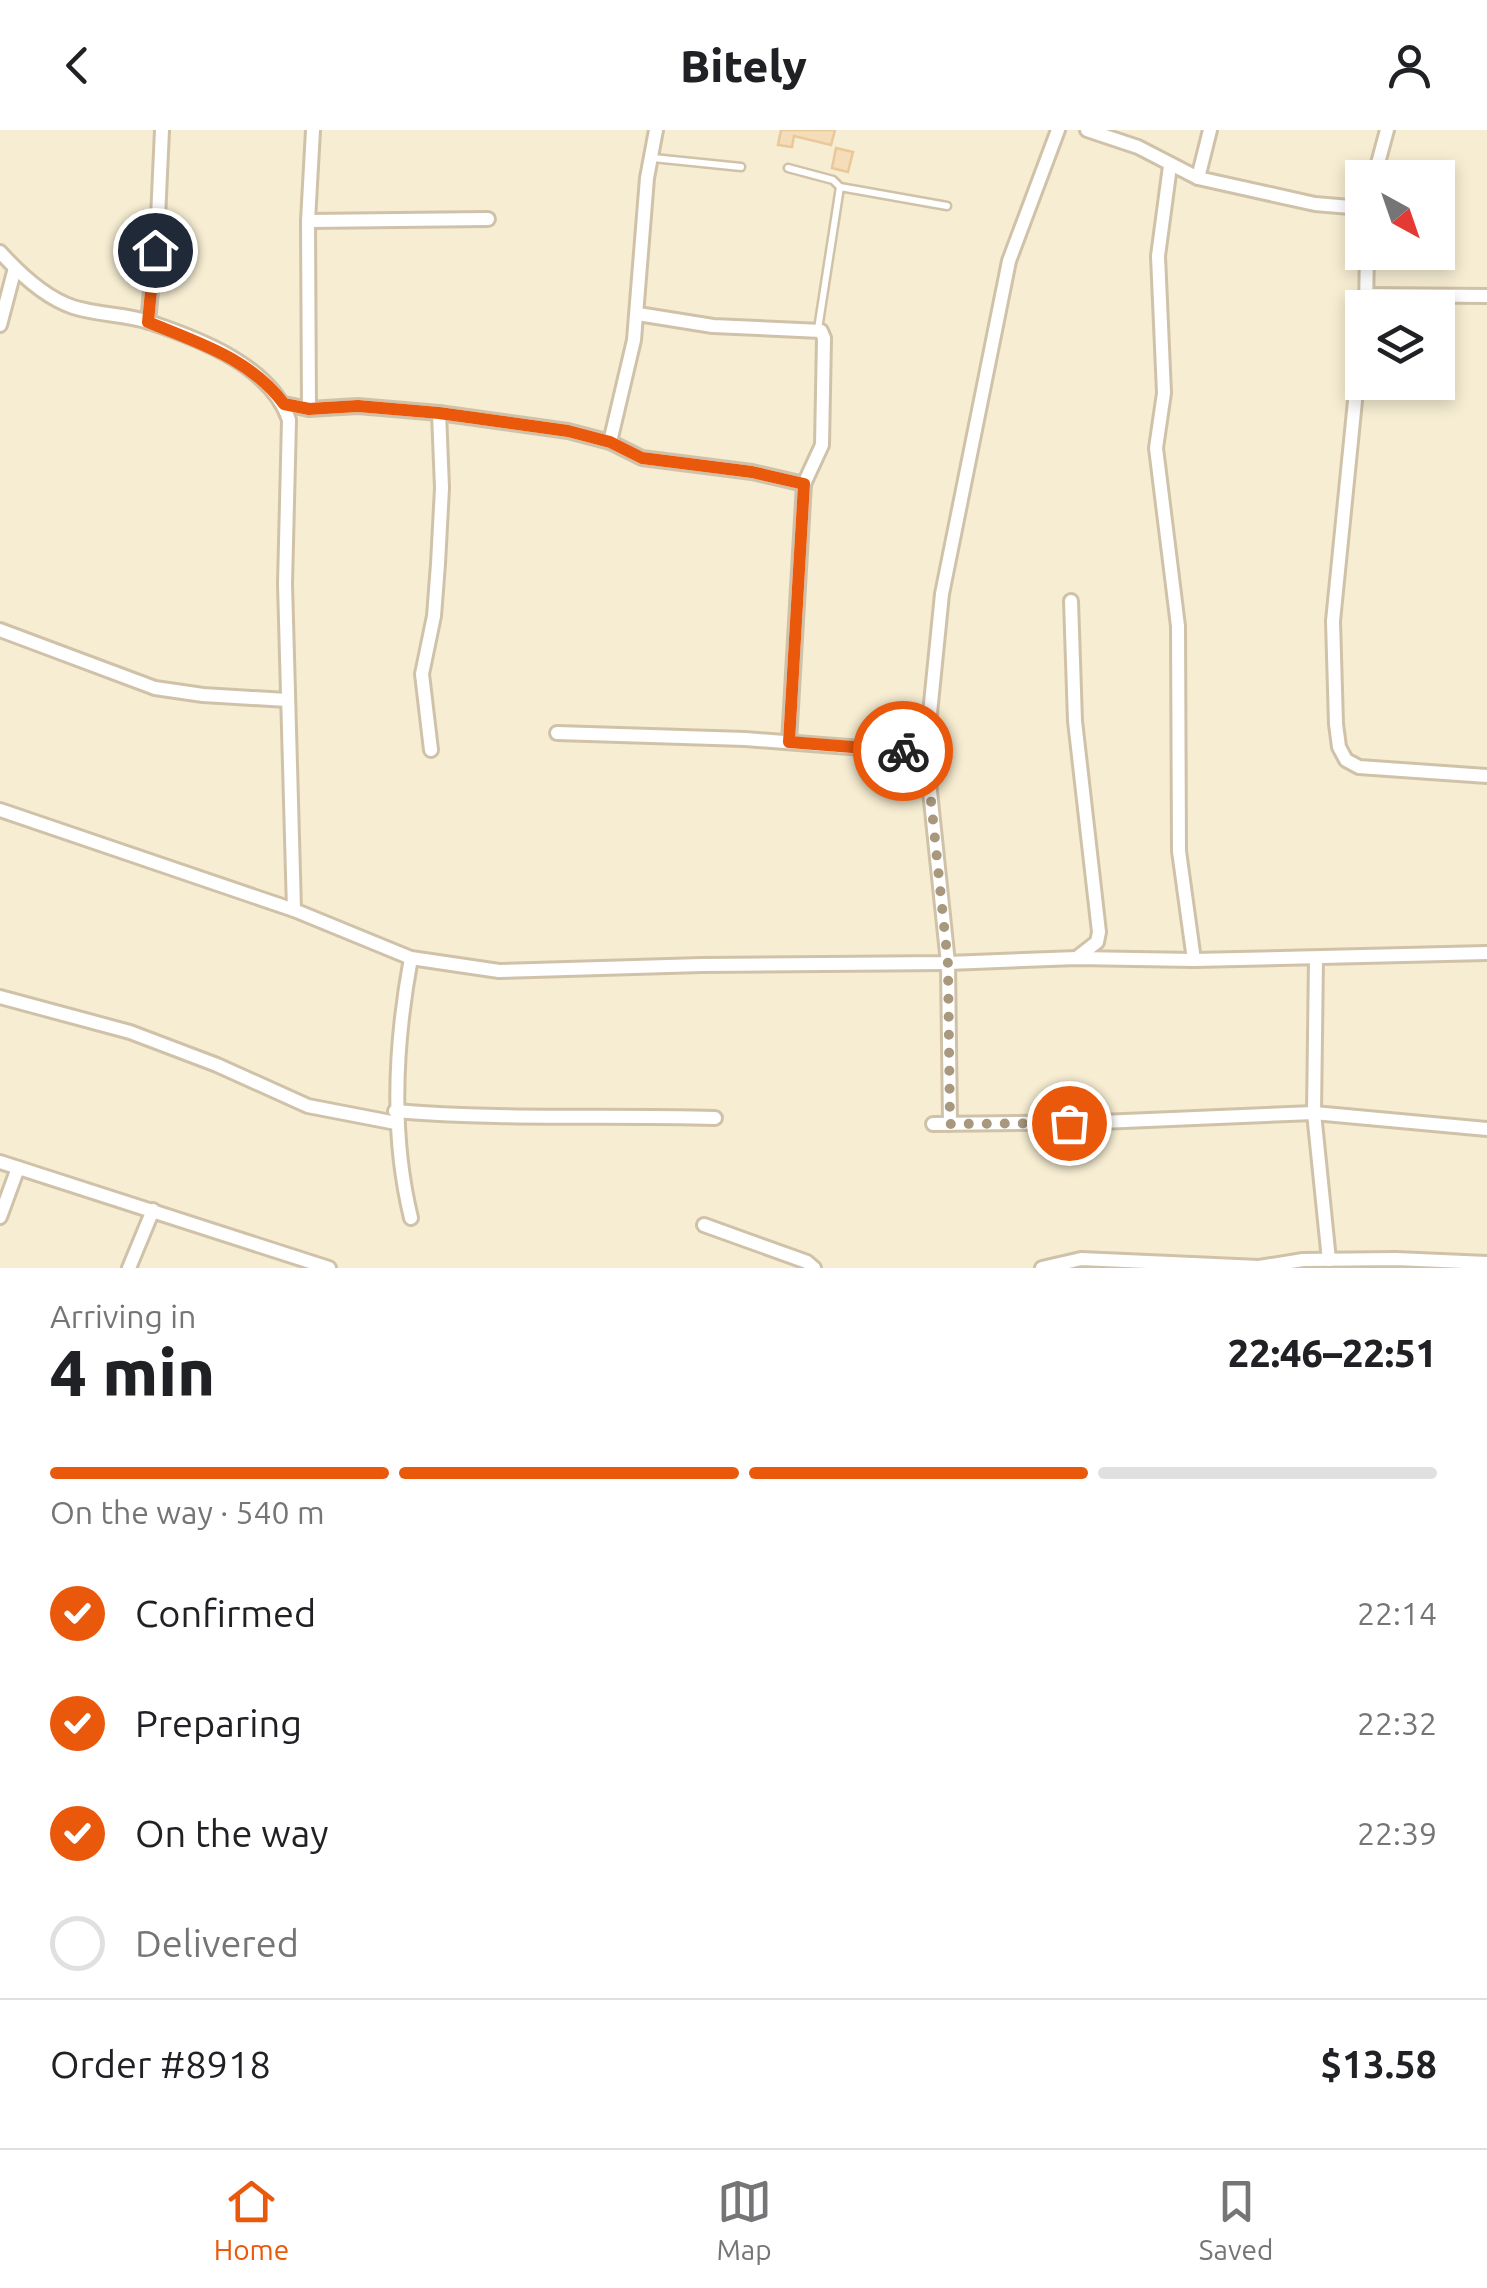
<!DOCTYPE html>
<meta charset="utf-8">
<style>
:root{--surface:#fff;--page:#f6f6f6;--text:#202124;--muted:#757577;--line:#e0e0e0;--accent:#ea580c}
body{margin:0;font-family:Ubuntu,sans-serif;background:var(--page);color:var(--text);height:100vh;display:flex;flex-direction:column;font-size:38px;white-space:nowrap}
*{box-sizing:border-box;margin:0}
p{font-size:32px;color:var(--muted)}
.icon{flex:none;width:55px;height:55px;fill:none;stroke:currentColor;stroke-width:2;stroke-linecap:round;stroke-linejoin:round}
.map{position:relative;height:1138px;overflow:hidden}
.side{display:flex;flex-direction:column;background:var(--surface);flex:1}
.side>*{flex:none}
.needle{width:65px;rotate:140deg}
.fabs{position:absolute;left:1345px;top:30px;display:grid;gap:20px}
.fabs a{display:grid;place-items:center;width:110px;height:110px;border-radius:0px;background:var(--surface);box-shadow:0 5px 15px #0003;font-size:50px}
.pin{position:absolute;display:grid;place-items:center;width:85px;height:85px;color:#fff;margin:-42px;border:5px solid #fff;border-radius:50%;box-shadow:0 2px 10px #0007}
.courier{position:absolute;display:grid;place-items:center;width:100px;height:100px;margin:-50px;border:8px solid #ea580c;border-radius:50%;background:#fff;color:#222;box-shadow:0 2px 12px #0007}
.head em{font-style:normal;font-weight:800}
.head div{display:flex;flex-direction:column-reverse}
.head{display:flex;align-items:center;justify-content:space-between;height:170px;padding:0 50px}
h1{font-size:65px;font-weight:800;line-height:75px}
.bar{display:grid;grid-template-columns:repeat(4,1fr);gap:15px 10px;align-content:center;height:120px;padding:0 50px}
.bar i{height:12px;border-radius:8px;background:var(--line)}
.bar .on{background:var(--accent)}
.bar p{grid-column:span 4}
.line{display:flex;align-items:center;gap:25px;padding:0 50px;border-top:2px solid var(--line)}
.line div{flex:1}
ol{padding:0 50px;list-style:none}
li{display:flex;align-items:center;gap:30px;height:110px}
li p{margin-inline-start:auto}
li .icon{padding:10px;border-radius:50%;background:var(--accent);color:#fff;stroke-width:4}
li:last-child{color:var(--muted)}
li i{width:55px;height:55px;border:5px solid var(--line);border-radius:50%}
header{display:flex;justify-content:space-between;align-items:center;height:130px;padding:0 50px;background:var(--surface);font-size:45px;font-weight:800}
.tab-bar{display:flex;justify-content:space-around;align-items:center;height:140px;border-top:2px solid var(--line);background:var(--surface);font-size:28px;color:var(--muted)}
.tab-bar a{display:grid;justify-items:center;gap:5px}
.tab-bar .on{color:var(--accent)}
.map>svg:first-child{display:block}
</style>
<header><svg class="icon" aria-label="back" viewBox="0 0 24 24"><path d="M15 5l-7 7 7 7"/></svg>Bitely<svg class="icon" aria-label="person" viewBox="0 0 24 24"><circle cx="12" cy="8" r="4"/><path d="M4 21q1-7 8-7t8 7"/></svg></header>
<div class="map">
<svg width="1487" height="1138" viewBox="0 0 1487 1138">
<rect width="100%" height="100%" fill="#fef9e4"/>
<path fill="#f6edd2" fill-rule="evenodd" d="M0,0h1487v1138h-1487zM1362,48h76v74h-76zM1362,178h76v74h-76z"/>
<g fill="#f5ddba" stroke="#e9c899" stroke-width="2.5">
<path d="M781,0h54l-4,15 -37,-9 -2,11 -14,-2z"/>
<path d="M836,18l17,4 -5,20 -16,-4z"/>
</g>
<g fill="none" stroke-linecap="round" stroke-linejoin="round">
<g stroke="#d0c2a9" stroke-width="11">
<g id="lane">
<path d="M653,28l88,9"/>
<path d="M788,38l45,12 7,7 -22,142"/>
<path d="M840,57l107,19"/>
</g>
</g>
<g stroke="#d0c2a9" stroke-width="18">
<g id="street">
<path d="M1087,0l51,17 60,31 117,26 47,4"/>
<path d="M1170,36l-12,90 6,137 -8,55 22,178 1,225 15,109"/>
<path d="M1198,48l12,-48"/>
<path d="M1374,48l13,-48"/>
<path d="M308,91l180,-2"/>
<path d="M0,122c19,21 46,46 73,55 25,8 52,7 76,15 51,17 122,44 140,98l-4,164 9,326"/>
<path d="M1368,165l119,1"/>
<path d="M1366,178l1,-56"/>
<path d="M638,184l75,12 108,5 3,7 -2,107 -18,39"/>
<path d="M148,192l10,-104 4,-88"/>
<path d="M0,195l15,-57"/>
<path d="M1362,201l-29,290 3,103 3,23 7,13 13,7 128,9"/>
<path d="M284,274l25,5 49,-3 81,7 129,18 42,11 32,16 110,14 52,12 -15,258"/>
<path d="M309,279l-1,-188 5,-91"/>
<path d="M610,312l24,-102 13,-162 9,-48"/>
<path d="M1071,471l4,120 24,211 -2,10 -18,14"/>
<path d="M0,500l155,58 48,7 84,5"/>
<path d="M557,603l188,6 181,14 22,210 2,161"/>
<path d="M431,620l-9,-76 12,-58 4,-52 4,-76 -3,-75"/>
<path d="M926,623l16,-159 67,-333 49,-131"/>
<path d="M0,680l294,100 117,48 88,13 203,-6 246,-2 129,-5 117,2 293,-7"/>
<path d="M411,828c-16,86 -21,174 0,260"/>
<path d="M1316,829l-2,154 15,147"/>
<path d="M0,867l130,35 87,33 91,41 88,17"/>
<path d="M395,981c107,9 213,4 320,7"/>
<path d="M933,994l168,-2 213,-9 173,16"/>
<path d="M0,1032l329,106"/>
<path d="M0,1087l18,-49"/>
<path d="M704,1095l103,37 7,6"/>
<path d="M129,1138l24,-58"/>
<path d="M1042,1138l39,-9 178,8 44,-7 93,-1 91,4"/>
</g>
</g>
<use href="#lane" stroke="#fff" stroke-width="6"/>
<use href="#street" stroke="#fff" stroke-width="12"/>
</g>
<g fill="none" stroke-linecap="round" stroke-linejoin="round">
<path stroke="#a7987e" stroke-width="10" stroke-dasharray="0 18" d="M903,621l23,2 22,211 2,160 119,-1"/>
<path stroke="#ea580c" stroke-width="12" d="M155,120l-7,72c50,21 102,36 136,82l25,5 49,-3 81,7 129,18 42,11 32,16 110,14 52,12 -15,258 114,9"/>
</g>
</svg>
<div class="fabs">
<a><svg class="needle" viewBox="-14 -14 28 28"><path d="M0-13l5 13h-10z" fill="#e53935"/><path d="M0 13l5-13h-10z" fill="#757577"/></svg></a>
<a><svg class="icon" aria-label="layers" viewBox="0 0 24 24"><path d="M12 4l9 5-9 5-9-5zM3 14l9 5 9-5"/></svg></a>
</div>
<div class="pin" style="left:1069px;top:993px;background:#ea580c"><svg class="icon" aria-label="bag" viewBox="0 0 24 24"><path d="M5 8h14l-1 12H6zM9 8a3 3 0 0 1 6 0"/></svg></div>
<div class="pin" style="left:155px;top:120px;background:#1f2937"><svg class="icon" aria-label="home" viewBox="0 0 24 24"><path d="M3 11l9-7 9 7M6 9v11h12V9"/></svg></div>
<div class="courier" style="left:903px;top:621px"><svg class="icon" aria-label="bike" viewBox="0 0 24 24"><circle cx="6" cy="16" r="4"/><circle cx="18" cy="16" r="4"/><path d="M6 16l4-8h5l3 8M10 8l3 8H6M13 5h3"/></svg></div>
</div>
<section class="side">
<div class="head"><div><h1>4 min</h1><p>Arriving in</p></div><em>22:46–22:51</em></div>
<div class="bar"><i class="on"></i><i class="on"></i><i class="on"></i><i></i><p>On the way · 540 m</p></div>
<ol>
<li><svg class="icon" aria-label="check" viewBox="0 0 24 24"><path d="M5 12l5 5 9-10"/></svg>Confirmed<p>22:14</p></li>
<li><svg class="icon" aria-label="check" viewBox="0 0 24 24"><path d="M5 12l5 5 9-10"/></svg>Preparing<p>22:32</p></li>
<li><svg class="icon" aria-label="check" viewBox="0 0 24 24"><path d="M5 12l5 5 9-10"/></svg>On the way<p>22:39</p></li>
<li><i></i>Delivered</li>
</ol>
<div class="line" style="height:130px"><div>Order #8918</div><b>$13.58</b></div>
</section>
<nav class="tab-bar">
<a class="on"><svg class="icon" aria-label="home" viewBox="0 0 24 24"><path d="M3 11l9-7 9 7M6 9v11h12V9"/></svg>Home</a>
<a><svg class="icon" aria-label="map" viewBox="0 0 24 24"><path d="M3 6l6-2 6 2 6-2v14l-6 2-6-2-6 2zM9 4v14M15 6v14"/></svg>Map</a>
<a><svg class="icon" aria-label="saved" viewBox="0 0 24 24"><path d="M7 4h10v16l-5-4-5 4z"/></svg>Saved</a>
</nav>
